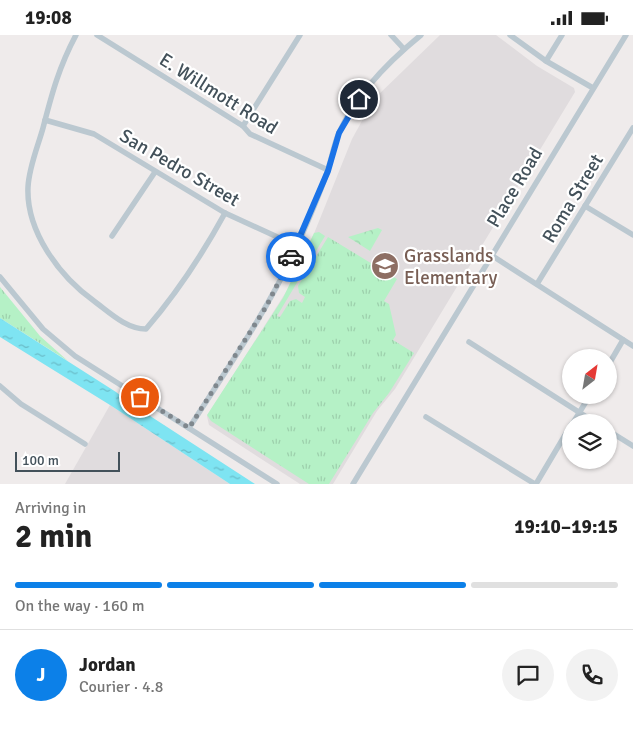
<!DOCTYPE html>
<meta charset="utf-8">
<style>
:root{--surface:#fff;--page:#f2f2f2;--text:#222;--muted:#767676;--line:#e0e0e0;--accent:#0c80e8}
body{margin:0;font-family:Signika,sans-serif;background:var(--page);color:var(--text);height:100vh;display:flex;flex-direction:column;font-size:19px;white-space:nowrap}
*{box-sizing:border-box;margin:0}
p{font-size:16px;color:var(--muted)}
.icon{flex:none;width:28px;height:28px;fill:none;stroke:currentColor;stroke-width:2;stroke-linecap:round;stroke-linejoin:round}
.map{position:relative;height:449px;overflow:hidden}
.drawer{display:flex;flex-direction:column;background:var(--surface);flex:1}
.drawer>*{flex:none}
.needle{width:32px;rotate:31deg}
.buttons{position:absolute;left:562px;top:314px;display:grid;gap:10px}
.buttons a{display:grid;place-items:center;width:55px;height:55px;border-radius:50%;background:var(--surface);box-shadow:0 1px 4px #0004;font-size:25px}
.scale{position:absolute;left:15px;bottom:12px;width:105px;box-sizing:border-box;padding-left:5px;border:2px solid #43515a;border-top:0;font-size:14px;line-height:18px;white-space:nowrap;color:#43515a;-webkit-text-stroke:4px #fff;paint-order:stroke}
.pin{position:absolute;display:grid;place-items:center;width:42px;height:42px;color:#fff;margin:-21px;border:2px solid #fff;border-radius:50%;box-shadow:0 1px 5px #0007}
.courier{position:absolute;display:grid;place-items:center;width:50px;height:50px;margin:-25px;border:4px solid #1a73e8;border-radius:50%;background:#fff;color:#222;box-shadow:0 1px 6px #0007}
.summary em{font-style:normal;font-weight:800}
.summary div{display:flex;flex-direction:column-reverse}
.summary{display:flex;align-items:center;justify-content:space-between;height:85px;padding:0 15px}
h1{font-size:32px;font-weight:800;line-height:38px}
.bar{display:grid;grid-template-columns:repeat(4,1fr);gap:8px 5px;align-content:center;height:60px;padding:0 15px}
.bar i{height:6px;border-radius:4px;background:var(--line)}
.bar .selected{background:var(--accent)}
.bar p{grid-column:span 4}
.line{display:flex;align-items:center;gap:12px;padding:0 15px;border-top:1px solid var(--line)}
.line div{flex:1}
.round{display:grid;place-items:center;flex:none;width:52px;height:52px;border-radius:26px;background:var(--page)}
.status{display:flex;justify-content:space-between;align-items:center;height:35px;padding:0 25px;background:var(--surface);direction:ltr}
.status svg{height:14px;fill:currentColor}
.map>svg:first-child{display:block}
</style>
<div class="status"><b>19:08</b><svg viewBox="0 0 49 12"><path d="M0 12V9h3v3zM5 12V6h3v6zM10 12V3h3v9zM15 12V0h3v12zM26 1h20v11H26zM47 4h2v5h-2z"/></svg></div>
<div class="map">
<svg width="633" height="449" viewBox="0 0 633 449">
<defs>
<pattern id="grass-tufts" width="24" height="20" patternUnits="userSpaceOnUse" patternTransform="scale(1.25)"><rect width="24" height="20" fill="#b5f1c6"/><path d="M3 7l-1-3M5 7V3M7 7l1-3M15 17l-1-3M17 17v-4M19 17l1-3" fill="none" stroke="#9dd0ac"/></pattern>
<pattern id="park-crowns" width="20" height="18" patternUnits="userSpaceOnUse" patternTransform="scale(1.25)"><rect width="20" height="18" fill="#b5f1c6"/><path d="M2 6a3 3 0 1 1 6 0M12 15a3 3 0 1 1 6 0" fill="none" stroke="#9dd0ac"/></pattern>
<pattern id="water-ripples" width="26" height="14" patternUnits="userSpaceOnUse" patternTransform="scale(1.25)"><rect width="26" height="14" fill="#7ee4f2"/><path d="M2 4q2-2 4 0t4 0M15 11q2-2 4 0t4 0" fill="none" stroke="#69bbc7"/></pattern>
</defs>
<rect width="100%" height="100%" fill="#efebeb"/>
<g fill="#e0dcde">
<path d="M440,0h56l41,31 37,22 1,4 -180,297 -18,22 -44,73h-33l-91,-59 -2,-9 86,-135 14,-30 45,-112 22,-40z"/>
<path d="M110,370l120,79h-165z"/>
</g>
<g fill="url(#grass-tufts)">
<path d="M319,197l6,4 -48,80 3,1 10,-16 6,-2 6,4 3,-6 -6,-4 -1,-7 30,-49 69,42 -13,22 5,3 7,31 -3,5 21,13 -25,40 -16,20 -44,71h-20l-98,-63 -4,-6 76,-117 31,-65z"/>
<path d="M0,252l40,49 28,25 -68,-43z"/>
</g>
<path fill="url(#park-crowns)" d="M378,193l4,2 -12,21 -22,-14z"/>
<path fill="url(#water-ripples)" d="M0,283l116,74 11,9 128,83h-25l-120,-79 -110,-68z"/>
<g fill="none" stroke-linecap="round" stroke-linejoin="round">
<g stroke="#bbc8d0" stroke-width="5.5">
<path d="M76,0c-17,32 -24,58 -33,93 -5,18 -14,39 -15,59 -2,44 31,89 66,114 15,11 32,28 52,28 31,-36 56,-74 79,-116"/>
<path d="M97,0l146,91 7,8 78,36"/>
<path d="M391,0l13,14"/>
<path d="M510,0l36,26 47,27"/>
<path d="M546,26l16,-26"/>
<path d="M45,85l49,14 131,79 72,33"/>
<path d="M243,91l57,-91"/>
<path d="M585,171l48,29"/>
<path d="M112,201l43,-64"/>
<path d="M491,220l142,91"/>
<path d="M0,242l43,52 32,27 202,128"/>
<path d="M537,249l96,-156"/>
<path d="M469,307l127,81"/>
<path d="M609,329l14,-24"/>
<path d="M0,351l21,18 64,40"/>
<path d="M426,382l109,67"/>
<path d="M573,388l17,-28"/>
<path d="M189,393c38,-59 79,-118 108,-182 11,-25 23,-51 31,-77 4,-12 6,-25 11,-36 17,-39 50,-72 82,-98"/>
<path d="M609,396l24,15"/>
<path d="M353,449l273,-449"/>
<path d="M536,449l35,-59"/>
</g>
</g>
<g fill="none" stroke-linecap="round" stroke-linejoin="round">
<path stroke="#7f878d" stroke-width="5" stroke-dasharray="0 9" d="M140,362l49,31 77,-121 25,-50"/>
<path stroke="#1a73e8" stroke-width="6" d="M291,222l37,-86 11,-38 20,-34"/>
</g>
<defs>
<g id="school-disc" transform="scale(1.4375)"><circle r="9.5" fill="#8d6e63" stroke="#fff"/><path d="M0-5L7-2L0 1L-7-2ZM-4 1L0 2.5L4 1V4Q0 6-4 4Z" fill="#fff"/></g>
</defs>
<g fill-rule="evenodd">
<use href="#school-disc" x="385" y="231"/>
</g>
<g text-anchor="middle" stroke-width="4.5" stroke-linejoin="round" paint-order="stroke">
<g font-size="19" fill="#43515a" stroke="#fff">
<text transform="translate(219 58) rotate(32)" y="7">E. Willmott Road</text>
<text transform="translate(180 132) rotate(30)" y="7">San Pedro Street</text>
<text transform="translate(514 152) rotate(-59)" y="7">Place Road</text>
<text transform="translate(572 163) rotate(-59)" y="7">Roma Street</text>
</g>
<g font-size="19" fill="#785e54" stroke="#fff" text-anchor="start">
<text x="404" y="227">Grasslands<tspan x="404" dy="22">Elementary</tspan></text>
</g>
</g>
</svg>
<div class="buttons">
<a><svg class="needle" viewBox="-14 -14 28 28"><path d="M0-13l5 13h-10z" fill="#e53935"/><path d="M0 13l5-13h-10z" fill="#767676"/></svg></a>
<a><svg class="icon" aria-label="layers" viewBox="0 0 24 24"><path d="M12 4l9 5-9 5-9-5zM3 14l9 5 9-5"/></svg></a>
</div>
<div class="scale">100 m</div>
<div class="pin" style="left:140px;top:362px;background:#ea580c"><svg class="icon" aria-label="bag" viewBox="0 0 24 24"><path d="M5 8h14l-1 12H6zM9 8a3 3 0 0 1 6 0"/></svg></div>
<div class="pin" style="left:359px;top:64px;background:#1f2937"><svg class="icon" aria-label="home" viewBox="0 0 24 24"><path d="M3 11l9-7 9 7M6 9v11h12V9"/></svg></div>
<div class="courier" style="left:291px;top:222px"><svg class="icon" aria-label="car" viewBox="0 0 24 24"><path d="M5 17H2v-5l4-1 3-4h7l3 4 3 1v5h-3M9 17h6M6 11h13"/><circle cx="7" cy="17" r="2"/><circle cx="17" cy="17" r="2"/></svg></div>
</div>
<section class="drawer">
<div class="summary"><div><h1>2 min</h1><p>Arriving in</p></div><em>19:10–19:15</em></div>
<div class="bar"><i class="selected"></i><i class="selected"></i><i class="selected"></i><i></i><p>On the way · 160 m</p></div>
<div class="line" style="height:90px"><b class="round" style="background:var(--accent);color:#fff">J</b><div><b>Jordan</b><p>Courier · 4.8</p></div><a class="round"><svg class="icon" aria-label="chat" viewBox="0 0 24 24"><path d="M4 5h16v11H9l-5 4z"/></svg></a><a class="round"><svg class="icon" aria-label="phone" viewBox="0 0 24 24"><path d="M5 4h4l2 5-3 2q2 4 5 5l2-3 5 2v4C11 20 4 13 5 4z"/></svg></a></div>
</section>
